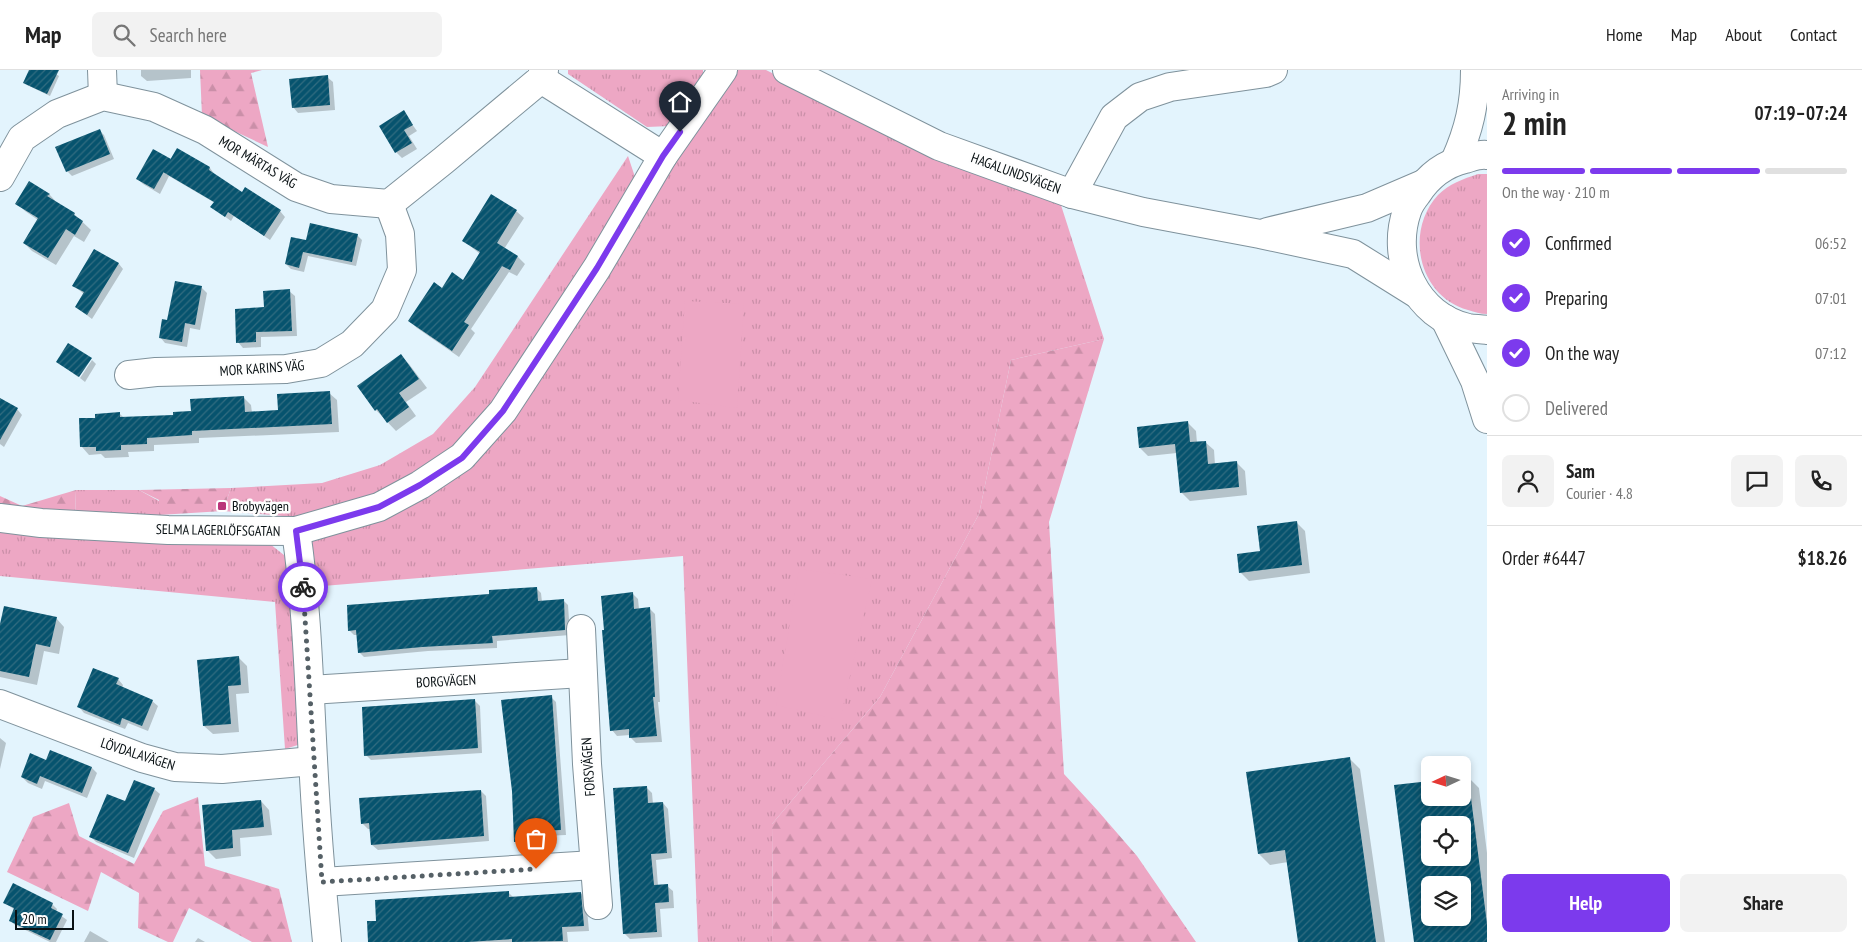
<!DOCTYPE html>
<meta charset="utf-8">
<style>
:root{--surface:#fff;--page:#f2f2f2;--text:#222;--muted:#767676;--line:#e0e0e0;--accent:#7c3aed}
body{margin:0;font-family:"PT Sans Narrow",sans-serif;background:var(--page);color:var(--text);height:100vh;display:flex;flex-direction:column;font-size:19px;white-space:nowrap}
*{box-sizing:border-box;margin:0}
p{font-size:16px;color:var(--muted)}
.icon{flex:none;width:28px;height:28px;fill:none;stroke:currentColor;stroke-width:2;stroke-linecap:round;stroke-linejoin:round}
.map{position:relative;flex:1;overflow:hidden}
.drawer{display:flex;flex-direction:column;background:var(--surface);width:375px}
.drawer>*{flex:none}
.needle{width:32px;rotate:266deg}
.buttons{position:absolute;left:1421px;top:686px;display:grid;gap:10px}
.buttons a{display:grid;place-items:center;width:50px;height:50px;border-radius:8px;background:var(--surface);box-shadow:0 2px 8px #0003;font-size:25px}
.scale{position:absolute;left:15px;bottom:12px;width:59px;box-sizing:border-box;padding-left:5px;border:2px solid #091114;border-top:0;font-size:14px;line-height:18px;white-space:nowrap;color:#091114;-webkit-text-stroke:4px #fefefe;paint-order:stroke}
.pin{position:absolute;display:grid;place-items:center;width:42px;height:42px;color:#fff;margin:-51px -21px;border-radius:50% 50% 50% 0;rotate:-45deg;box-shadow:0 0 5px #0007}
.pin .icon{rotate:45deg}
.courier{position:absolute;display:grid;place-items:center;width:50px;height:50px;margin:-25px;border:4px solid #7c3aed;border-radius:50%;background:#fff;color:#222;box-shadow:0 1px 6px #0007}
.overview em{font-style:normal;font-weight:600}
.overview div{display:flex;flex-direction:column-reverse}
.overview{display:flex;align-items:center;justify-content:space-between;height:85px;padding:0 15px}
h1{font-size:32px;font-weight:600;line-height:38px}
.bar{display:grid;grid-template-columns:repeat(4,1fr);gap:8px 5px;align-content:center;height:60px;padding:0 15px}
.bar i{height:6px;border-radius:4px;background:var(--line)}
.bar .on{background:var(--accent)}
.bar p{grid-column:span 4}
.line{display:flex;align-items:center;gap:12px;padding:0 15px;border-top:1px solid var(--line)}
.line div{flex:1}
.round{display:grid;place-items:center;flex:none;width:52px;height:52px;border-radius:8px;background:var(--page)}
ol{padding:0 15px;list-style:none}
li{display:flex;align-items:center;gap:15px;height:55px}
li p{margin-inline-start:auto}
li .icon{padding:5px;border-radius:50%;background:var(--accent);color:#fff;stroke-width:4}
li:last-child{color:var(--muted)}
li i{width:28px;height:28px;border:2px solid var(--line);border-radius:50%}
.primary-button{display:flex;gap:10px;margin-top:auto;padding:10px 15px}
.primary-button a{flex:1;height:58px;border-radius:8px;background:var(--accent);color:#fff;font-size:20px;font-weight:600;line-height:58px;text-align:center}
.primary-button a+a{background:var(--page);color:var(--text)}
header{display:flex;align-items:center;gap:30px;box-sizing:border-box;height:70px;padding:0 25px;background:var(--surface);border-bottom:1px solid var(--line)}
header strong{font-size:24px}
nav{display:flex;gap:28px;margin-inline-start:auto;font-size:18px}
.search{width:350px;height:45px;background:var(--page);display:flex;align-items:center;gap:12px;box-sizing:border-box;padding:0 18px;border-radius:8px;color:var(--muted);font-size:19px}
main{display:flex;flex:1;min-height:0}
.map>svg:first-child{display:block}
</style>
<header>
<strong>Map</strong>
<div class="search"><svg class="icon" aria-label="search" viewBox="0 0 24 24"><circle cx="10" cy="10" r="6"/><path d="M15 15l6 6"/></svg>Search here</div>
<nav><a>Home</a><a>Map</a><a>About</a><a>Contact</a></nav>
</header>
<main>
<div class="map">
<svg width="1487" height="872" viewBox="0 0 1487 872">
<defs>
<pattern id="grass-tufts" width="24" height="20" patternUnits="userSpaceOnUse" patternTransform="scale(1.25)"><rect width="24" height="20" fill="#eda7c4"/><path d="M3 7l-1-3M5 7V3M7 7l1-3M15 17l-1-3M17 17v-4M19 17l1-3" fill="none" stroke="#ca8fa8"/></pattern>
<pattern id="forest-firs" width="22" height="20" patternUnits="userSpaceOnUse" patternTransform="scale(1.25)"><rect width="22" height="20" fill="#eda7c4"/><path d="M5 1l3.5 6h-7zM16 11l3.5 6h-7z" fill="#ca8fa8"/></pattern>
<pattern id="building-hatch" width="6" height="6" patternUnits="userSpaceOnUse" patternTransform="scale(1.25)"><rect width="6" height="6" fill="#06536e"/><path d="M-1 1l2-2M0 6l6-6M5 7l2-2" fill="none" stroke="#326c80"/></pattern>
</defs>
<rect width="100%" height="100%" fill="#e3f4fd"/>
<g fill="url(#grass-tufts)">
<path d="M568,0h135v3l-32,53 -24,1 -79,-53z"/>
<path d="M735,0h31l169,86 125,46 44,137 -93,21 -32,154 -99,183 -108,127 1,118h-75l-15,-386 -372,31 -4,-49 82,-20 79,-48 49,-56 182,-295z"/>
<path d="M628,86l8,24 -140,226 -41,42 -39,26 -43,22 -79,21 -71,-6 8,-23 91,-5 58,-18 53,-31 42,-47z"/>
<path d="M1478,104h9v140c-7,0 -12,-2 -19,-4 -49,-13 -64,-78 -30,-115 11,-11 25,-16 40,-21z"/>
<path d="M76,420h63l20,11v14l-84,3z"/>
<path d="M0,460l136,13 129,-3 24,19 12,185 -16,5 -10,-147 -275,-26z"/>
</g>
<g fill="url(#forest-firs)">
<path d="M200,0h62l-11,3 17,74 -66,-31z"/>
<path d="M1104,269l-55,183 15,252 34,37 39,45 59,86h-423l-1,-118 108,-127 99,-183 32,-154z"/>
<path d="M231,418l-8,23 -64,4v-15l-20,-10z"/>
<path d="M76,420l-1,28 -75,-5v-17l22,10z"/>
<path d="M198,727l7,69 74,23 13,53h-40l-63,-34 -16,34h-5l-30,-14 1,-35 -38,-21 -13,39 -81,-39 26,-55 36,-14 10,33 55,28 29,-53z"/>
</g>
<g fill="#eda7c4">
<path d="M685,231l59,3 -7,104 -59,-8z"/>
<path d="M799,499l73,10 -32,141 -64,-15z"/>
</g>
<g fill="#0003" fill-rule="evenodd">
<path d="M30,0h19l10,6 -9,20 -23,-11z"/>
<path d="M141,0h50v8l-44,3 -6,-5z"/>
<path d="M327,7l6,5 2,28 -37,3 -5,-6z"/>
<path d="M403,42l14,19 -8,5 8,13 -15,9 -6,-6z"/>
<path d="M99,60l5,5 10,24 -42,17 -5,-5z"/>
<path d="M170,90l40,8 5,7 27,18 38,18 5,6 -15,23 -36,-24 -3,5 -19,-14 3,-4 -46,-27 -9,18 -17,-10 -5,-5z"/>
<path d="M29,113l21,12 7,8 17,11 17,16 -7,12 -10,-6 -18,29 -24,-14 -8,-8 14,-23 -13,-9 -8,-8z"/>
<path d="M516,141l8,7 -20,31 14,8 7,7 -8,12 -8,-4 -38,57 4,4 -16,24 -42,-29 -8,-7 33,-32 21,-8 17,-27 -16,-13z"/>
<path d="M357,165l5,5 -6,26 -48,-10 -4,16 -13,-3 -5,-5 21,-23z"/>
<path d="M94,180l25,14 4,5 -31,50 -16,-12 8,-13 -10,-8z"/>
<path d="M201,217l6,6 -7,37 -10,-2 -3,19 -22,-4 -5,-6 8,-16z"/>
<path d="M289,221l6,5 2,40 -36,1v10l-18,1 -5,-6 27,-33z"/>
<path d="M401,286l8,8 18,24 -21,14 10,14 -20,15 -20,-21z"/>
<path d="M90,288l-12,19 -20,-15z"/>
<path d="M92,290l4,4 -11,18 -5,-4z"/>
<path d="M329,323l8,7 2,32 -140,6v5l-45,2v6l-26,1 1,5 -24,1 -4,-4 -12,1 -7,-8 14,-28 24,-5 4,4 50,-2 69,-19 8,8 1,8 27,-2z"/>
<path d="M0,330l17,9 5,6 -18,32 -4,-3z"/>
<path d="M1188,353l8,8 1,12 8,-1 9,8 1,15 21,-3 9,9 2,24 -57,6 -9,-9 -4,-39 -29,3 -8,-8z"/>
<path d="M1297,453l8,8 5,42 -61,8 -9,-9z"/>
<path d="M536,518l5,5 1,9 21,-2 5,5 2,30 -73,6v7l-69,3 -64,6 -5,-5 -1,-17h-4l-5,-5 141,-34z"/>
<path d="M633,524l5,5 1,10 10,-1 6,6 5,88h-2l4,40 -26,1 -5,-5 -1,-3 -13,1 -5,-6 -6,-99z"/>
<path d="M56,548l8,9 -5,27 -15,-3 -7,34 -37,-8v-47z"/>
<path d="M238,587l9,9 2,27 -13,1 3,38 -26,2 -9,-8z"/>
<path d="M118,609l5,6 -1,3 30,13 6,5 -10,25 -20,-8 -3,6 -41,-16 -5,-6z"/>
<path d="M551,627l5,5 10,133 -22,1 1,9 -25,2 -5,-6z"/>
<path d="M475,631l5,5 2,47 -111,7 -5,-5z"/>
<path d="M0,668l6,5 -6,26z"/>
<path d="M51,681l41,17 5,5 -10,25 -42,-17 -3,8 -14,-6 -6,-6 25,-16z"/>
<path d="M1349,688l11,11 25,173h-85l-12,-80 -18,3 -11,-11z"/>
<path d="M1468,707l11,11 8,65v89h-72l15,-160v16h32v-20zM1430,755h32v33h-32zM1430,815h32v33h-32z"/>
<path d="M646,717l6,6 1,11 10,-1 5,6 4,49 -16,2 2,26h9l6,5 1,17 -14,1 2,28 -32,2 -6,-6z"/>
<path d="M154,719l6,5 -26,64 -38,-16 -5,-5z"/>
<path d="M481,721l5,5 3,45 -111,9 -6,-5 -1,-16h-3l-6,-6z"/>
<path d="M261,731l8,9 3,25 -32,3 1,18 -25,3 -9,-9z"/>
<path d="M509,823l5,5 67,-5 5,6 3,32 -22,1 1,10h-199l9,-20z"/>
<path d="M5,833l47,1 5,5 -1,3 11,8 -11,22h-6l-35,-17 -5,-5 5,-10z"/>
<path d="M90,861l19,11h-25z"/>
<path d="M198,868l7,4h-10z"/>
</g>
<g fill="url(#building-hatch)" fill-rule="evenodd">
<path d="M29,0h30l-12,24 -24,-11z"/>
<path d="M328,5l2,30 -38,3 -3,-29z"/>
<path d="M404,40l9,15 -9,5 8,13 -17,10 -16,-27z"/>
<path d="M100,59l10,25 -44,18 -11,-25z"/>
<path d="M177,78l33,19 -1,3 33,22 3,-5 36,23 -17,26 -36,-24 -3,5 -15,-10 4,-5 -51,-30z"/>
<path d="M153,79l18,10 -17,30 -18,-10z"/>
<path d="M29,111l21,13 -3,2 28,17 -1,2 9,6 -8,14 -9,-6 -18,29 -25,-15 15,-25 -23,-14z"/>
<path d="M491,124l26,16 -20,33 21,13 -8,14 -8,-4 -38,56 5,3 -17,26 -44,-30 26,-39 8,6 10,-16 11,8 17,-28 -18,-11z"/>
<path d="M310,153l48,11 -6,28 -49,-10 -4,16 -14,-4 6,-27 15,3z"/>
<path d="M94,179l25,14 -32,52 -12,-8 9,-15 -12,-6z"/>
<path d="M175,211l27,5 -7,39 -10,-2 -3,19 -23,-4 3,-19 5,1z"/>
<path d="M290,219l2,42 -36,1v10l-20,1 -1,-34 29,-2 -1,-16z"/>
<path d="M68,273l24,15 -13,19 -23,-15z"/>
<path d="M401,284l18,25 -20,14 10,14 -22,16 -10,-14 -2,2 -18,-25z"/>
<path d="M330,321l2,33 -140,7v4l-45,3v6l-26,1v5l-25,1v-4h-16l-1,-29h16v-4l25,-2v5l53,-2v-3l18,-1 -1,-12 54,-3 1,16 33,-2 -1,-16z"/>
<path d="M0,328l18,10 -18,32z"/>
<path d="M1188,351l2,21 16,-1 2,23 29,-3 2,26 -59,6 -5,-49 -36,4 -2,-21z"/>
<path d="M1297,451l5,44 -63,8 -2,-19 23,-3 -3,-25z"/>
<path d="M537,517l1,14 26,-2 1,31 -73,6 1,7 -71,4 -64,6 -2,-23 -8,1 -1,-26 142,-11v-4z"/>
<path d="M633,522l1,17 16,-2 5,90h-2l4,39 -28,2v-9l-19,2 -5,-63 -3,-38h2l-3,-34z"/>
<path d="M4,536l53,11 -7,30 -14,-3 -7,33 -29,-6v-47z"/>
<path d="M239,586l2,29 -13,1 3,38 -28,2 -6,-66z"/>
<path d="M93,598l26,10 -3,6 37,16 -11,26 -20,-8 -2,7 -43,-18z"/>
<path d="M552,625l9,135 -21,1v9l-26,2 -2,-51 -11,-91z"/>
<path d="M475,629l3,49 -114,8 -2,-49z"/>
<path d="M50,680l42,17 -10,26 -42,-17 -3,8 -16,-7 9,-24 16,7z"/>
<path d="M1350,687l26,185h-78l-13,-92 -27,4 -12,-82z"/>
<path d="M134,710l21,8 -27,65 -39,-16 18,-43 18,7z"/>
<path d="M1430,711v17h41l16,126v18h-73l-20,-157zM1430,755h32v33h-32zM1430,815h32v33h-32z"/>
<path d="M647,716l1,17 15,-1 4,51 -16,1 3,31 14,-1 1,18 -14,1 2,29 -34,2 -10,-146z"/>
<path d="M481,720l3,46 -113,9 -2,-22 -8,1 -2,-26z"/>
<path d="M261,730l3,27 -32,3 1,18 -27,3 -4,-46z"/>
<path d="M13,813l40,20 -2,5 12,6 -13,26 -41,-19 5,-13 -11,-5z"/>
<path d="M509,821v6l72,-5 3,34 -22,1 1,14 -51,1v-3l-44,3h-100l-1,-21h9l-1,-21z"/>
</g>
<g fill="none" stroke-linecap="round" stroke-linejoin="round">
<g stroke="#7f929c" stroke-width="30">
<g id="minor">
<path d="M102,0l1,26"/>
<path d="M787,0l152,76 133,48 71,18 117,22 93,20 64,40"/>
<path d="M541,9l122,77"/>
<path d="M1487,85c-8,-1 -15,2 -22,4 -21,5 -37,18 -48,35 -4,5 -8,11 -10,17 -17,49 9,105 61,117 6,1 13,1 19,2"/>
<path d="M0,107l22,-39 35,-24 46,-18 51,11 51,23 91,57 35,12 58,5 55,-44 97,-81 3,-9"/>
<path d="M1072,124l42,-77 26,-20 30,-10 96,-14 7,-3"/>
<path d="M1267,162l100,-24 56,-24"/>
<path d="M1445,249l30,62 12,38"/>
<path d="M129,305l27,-3 130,-3 35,-6 31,-19 33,-34 17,-40 -2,-36 -11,-30"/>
<path d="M0,448l41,5 127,7 128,1 83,-24 41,-22 42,-28 41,-46 94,-143 66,-112 60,-86"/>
<path d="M296,461c11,76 13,152 17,228 3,61 8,122 14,183"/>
<path d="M581,559l6,135 11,141"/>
<path d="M310,620l272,-17"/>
<path d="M0,634l142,54 33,9 47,2 91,-8"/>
<path d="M322,812l272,-17"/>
</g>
</g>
<g stroke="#7f929c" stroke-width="30">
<path id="highway" d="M1455,91c14,-31 20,-57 20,-91"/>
</g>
<use href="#minor" stroke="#fff" stroke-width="28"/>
<use href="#highway" stroke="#fff" stroke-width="28"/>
</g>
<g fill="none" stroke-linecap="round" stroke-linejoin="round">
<path stroke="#556066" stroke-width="5" stroke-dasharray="0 9" d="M303,517l19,295 214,-13"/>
<path stroke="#7c3aed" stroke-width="6" d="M303,517l-7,-56 83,-24 41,-22 42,-27 41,-47 94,-143 66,-112 17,-24"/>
</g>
<rect fill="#ba357a" stroke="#fefefe" stroke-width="2" x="217" y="431" width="10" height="10" rx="2.5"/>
<g text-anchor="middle" stroke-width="5" stroke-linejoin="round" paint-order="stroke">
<g font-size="14" fill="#091114" stroke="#fefefe">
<text transform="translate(258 92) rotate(31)" y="5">MOR MÄRTAS VÄG</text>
<text transform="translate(1016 103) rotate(20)" y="5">HAGALUNDSVÄGEN</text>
<text transform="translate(262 298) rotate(-4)" y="5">MOR KARINS VÄG</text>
<text transform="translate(218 460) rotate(1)" y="5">SELMA LAGERLÖFSGATAN</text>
<text transform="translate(446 611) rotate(-3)" y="5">BORGVÄGEN</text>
<text transform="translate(138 684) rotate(18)" y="5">LÖVDALAVÄGEN</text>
<text transform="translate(588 697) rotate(-94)" y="5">FORSVÄGEN</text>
</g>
<g font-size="14" fill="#091114" stroke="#fefefe" text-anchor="start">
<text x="232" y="441">Brobyvägen</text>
</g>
</g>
</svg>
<div class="buttons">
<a><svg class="needle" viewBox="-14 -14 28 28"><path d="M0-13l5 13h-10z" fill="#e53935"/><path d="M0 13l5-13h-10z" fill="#767676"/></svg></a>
<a><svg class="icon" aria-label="locate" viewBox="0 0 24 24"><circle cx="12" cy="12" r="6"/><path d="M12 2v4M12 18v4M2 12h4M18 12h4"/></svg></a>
<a><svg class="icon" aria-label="layers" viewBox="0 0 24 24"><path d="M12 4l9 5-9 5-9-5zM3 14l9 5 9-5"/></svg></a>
</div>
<div class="scale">20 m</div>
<div class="pin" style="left:536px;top:799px;background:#ea580c"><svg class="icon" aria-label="bag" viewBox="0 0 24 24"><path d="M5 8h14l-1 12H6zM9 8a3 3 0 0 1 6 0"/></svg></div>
<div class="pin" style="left:680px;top:62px;background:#1f2937"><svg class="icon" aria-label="home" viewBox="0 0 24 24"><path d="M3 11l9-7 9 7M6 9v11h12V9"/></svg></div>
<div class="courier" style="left:303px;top:517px"><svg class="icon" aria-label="bike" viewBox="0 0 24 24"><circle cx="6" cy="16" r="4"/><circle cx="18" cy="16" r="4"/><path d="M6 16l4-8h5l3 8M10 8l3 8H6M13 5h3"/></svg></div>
</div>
<section class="drawer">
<div class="overview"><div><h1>2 min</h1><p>Arriving in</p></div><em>07:19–07:24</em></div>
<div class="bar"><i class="on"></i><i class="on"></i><i class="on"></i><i></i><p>On the way · 210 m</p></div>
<ol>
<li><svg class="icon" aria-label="check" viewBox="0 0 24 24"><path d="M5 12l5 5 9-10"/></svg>Confirmed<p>06:52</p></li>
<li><svg class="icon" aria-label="check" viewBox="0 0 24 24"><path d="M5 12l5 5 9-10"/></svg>Preparing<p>07:01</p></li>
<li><svg class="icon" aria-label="check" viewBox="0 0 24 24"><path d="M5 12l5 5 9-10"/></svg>On the way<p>07:12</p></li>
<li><i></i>Delivered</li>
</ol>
<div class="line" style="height:90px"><a class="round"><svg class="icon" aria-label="person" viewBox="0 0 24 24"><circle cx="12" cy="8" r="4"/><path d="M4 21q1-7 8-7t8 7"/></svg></a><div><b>Sam</b><p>Courier · 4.8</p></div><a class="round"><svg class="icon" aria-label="chat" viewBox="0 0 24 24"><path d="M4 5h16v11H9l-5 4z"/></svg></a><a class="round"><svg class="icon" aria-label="phone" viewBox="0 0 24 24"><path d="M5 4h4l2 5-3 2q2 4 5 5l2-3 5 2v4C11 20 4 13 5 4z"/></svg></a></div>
<div class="line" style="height:65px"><div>Order #6447</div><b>$18.26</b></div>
<div class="primary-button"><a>Help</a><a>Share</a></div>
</section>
</main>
